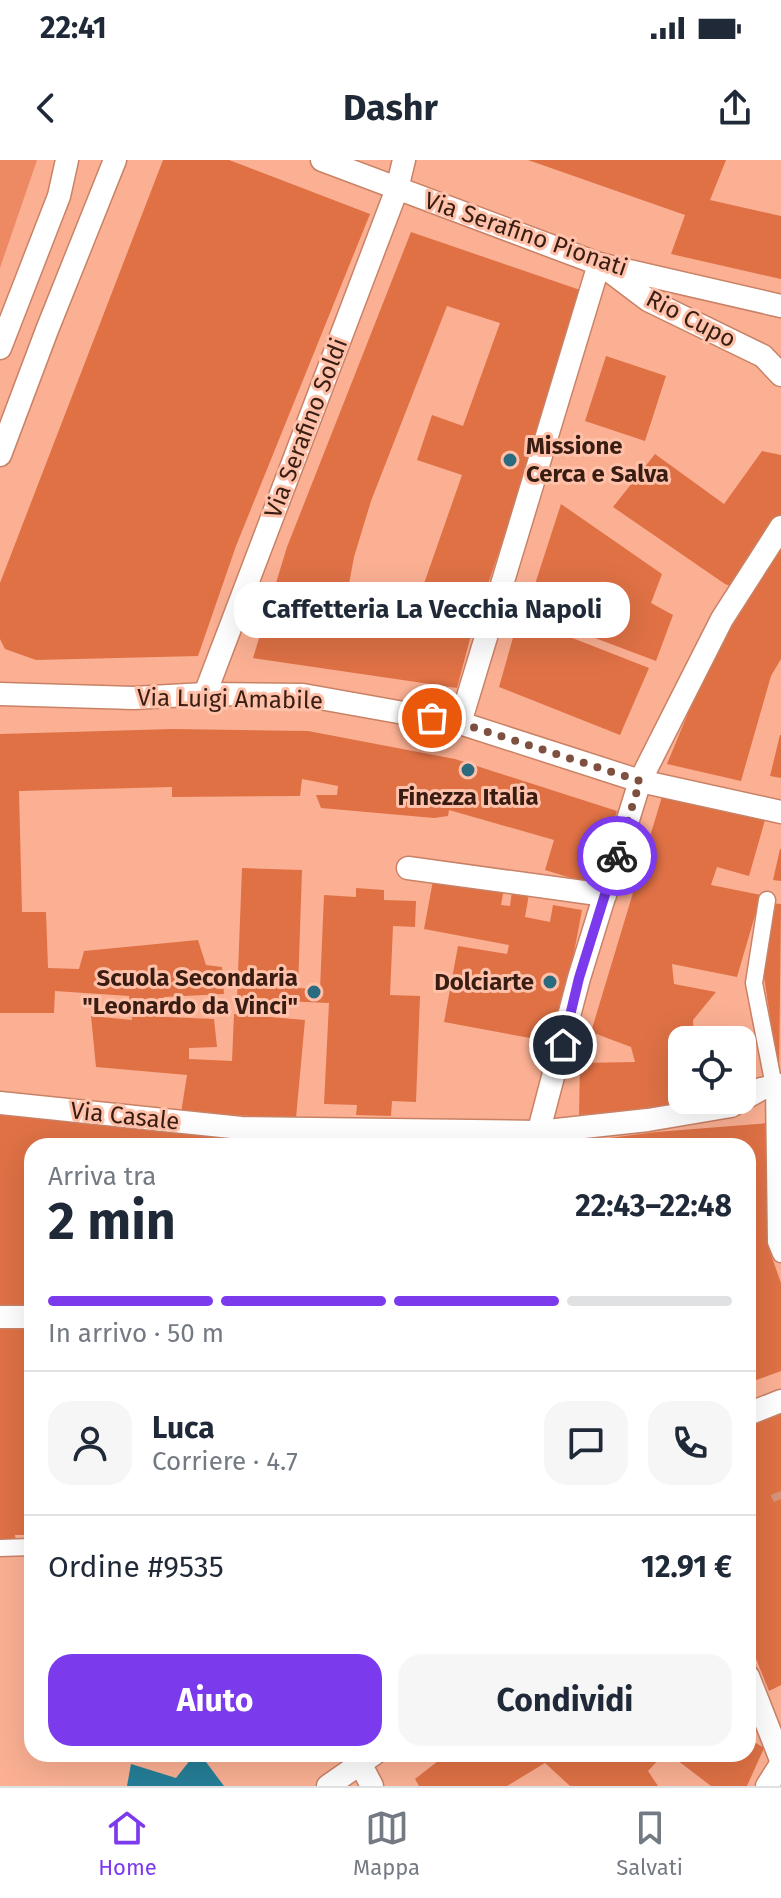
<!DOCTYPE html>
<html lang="it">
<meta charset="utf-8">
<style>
:root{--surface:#fff;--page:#f6f6f7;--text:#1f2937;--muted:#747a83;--line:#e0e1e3;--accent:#7c3aed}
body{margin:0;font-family:"Fira Sans",sans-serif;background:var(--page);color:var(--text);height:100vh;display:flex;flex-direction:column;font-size:30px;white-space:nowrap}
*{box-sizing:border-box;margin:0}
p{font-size:26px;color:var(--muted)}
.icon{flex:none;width:44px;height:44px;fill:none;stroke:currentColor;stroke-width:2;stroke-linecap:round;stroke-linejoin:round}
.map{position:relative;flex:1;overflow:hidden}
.side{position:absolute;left:24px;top:978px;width:732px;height:624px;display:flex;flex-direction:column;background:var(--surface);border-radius:24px;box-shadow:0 8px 32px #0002}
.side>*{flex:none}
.tools{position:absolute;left:668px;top:866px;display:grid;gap:16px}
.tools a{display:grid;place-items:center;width:88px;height:88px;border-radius:16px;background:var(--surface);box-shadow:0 8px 32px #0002;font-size:40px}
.pin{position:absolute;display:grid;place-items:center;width:68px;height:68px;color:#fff;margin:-34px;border:4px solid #fff;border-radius:50%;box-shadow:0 2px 8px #0007}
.courier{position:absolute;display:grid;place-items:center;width:80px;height:80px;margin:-40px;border:6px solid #7c3aed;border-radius:50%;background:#fff;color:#222;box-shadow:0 2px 10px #0007}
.bubble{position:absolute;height:56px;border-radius:24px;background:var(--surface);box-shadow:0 8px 32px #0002;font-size:26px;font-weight:700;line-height:56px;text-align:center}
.headline em{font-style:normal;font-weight:700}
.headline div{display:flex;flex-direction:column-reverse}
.headline{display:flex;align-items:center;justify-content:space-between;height:136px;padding:0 24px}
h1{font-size:52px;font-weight:700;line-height:60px}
.bar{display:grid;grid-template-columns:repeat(4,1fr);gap:12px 8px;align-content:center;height:96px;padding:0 24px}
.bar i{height:10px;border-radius:6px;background:var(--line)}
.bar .on{background:var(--accent)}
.bar p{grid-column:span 4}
.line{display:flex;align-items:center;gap:20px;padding:0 24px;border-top:2px solid var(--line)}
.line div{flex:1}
.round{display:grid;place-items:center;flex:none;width:84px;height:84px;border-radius:24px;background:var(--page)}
.action{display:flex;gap:16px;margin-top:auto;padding:16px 24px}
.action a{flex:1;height:92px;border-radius:24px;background:var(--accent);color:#fff;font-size:32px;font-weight:700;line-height:92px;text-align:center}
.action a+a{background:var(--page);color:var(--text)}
.status{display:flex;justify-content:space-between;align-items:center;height:56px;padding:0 40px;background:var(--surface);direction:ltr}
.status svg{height:22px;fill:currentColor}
header{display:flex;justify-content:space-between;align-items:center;height:104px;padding:0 24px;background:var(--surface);font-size:36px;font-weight:700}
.dock{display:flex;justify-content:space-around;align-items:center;height:112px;border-top:2px solid var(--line);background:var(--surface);font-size:22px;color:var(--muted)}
.dock a{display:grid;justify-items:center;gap:4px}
.dock .on{color:var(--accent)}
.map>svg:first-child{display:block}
</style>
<div class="status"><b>22:41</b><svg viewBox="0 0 49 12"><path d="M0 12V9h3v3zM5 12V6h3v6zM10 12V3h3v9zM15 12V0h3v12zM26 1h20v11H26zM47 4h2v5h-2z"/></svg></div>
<header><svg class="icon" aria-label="back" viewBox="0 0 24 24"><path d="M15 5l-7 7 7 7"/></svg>Dashr<svg class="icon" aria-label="share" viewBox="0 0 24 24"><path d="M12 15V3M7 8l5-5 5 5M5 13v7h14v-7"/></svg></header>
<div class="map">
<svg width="781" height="1626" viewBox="0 0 781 1626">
<rect width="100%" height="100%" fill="#fbb093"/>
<path fill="#ed8963" d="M0,0h37l-37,108z"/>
<path fill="#257e97" d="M195,1594h5l24,32h-97l4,-22 45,14z"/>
<g fill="#df7145" fill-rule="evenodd">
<path d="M163,0h66l141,54 -134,332 -38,110 -162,4 -31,-11 -5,-10v-56z"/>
<path d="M528,0h198l-16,40 71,16v63l-110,-25 14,-39z"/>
<path d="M411,72l175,60 -115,343 -14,53 -204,-30 34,-111zM447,146l53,17 -37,103 -31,-11 -15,45 45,15 -49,140 -68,-10 9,-48 17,-56z"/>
<path d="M606,196l60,20 -21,65 -60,-20z"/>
<path d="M762,291l19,4v64l-48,68 -8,-3 -112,-77 42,-53 69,50z"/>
<path d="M561,344l101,70 -11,29 22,12 -17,46 -130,-49z"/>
<path d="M781,378v121l-10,17 -30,105 -74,-17 50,-121z"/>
<path d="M518,460l34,10 97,38 -29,67 -121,-48z"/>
<path d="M173,569l135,2 147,28 162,52 -23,74 -49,-15 9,-30 -105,-30 -1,6 -14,2 -113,-10 -5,-13h21l1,-9 -36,-7 -2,17 -128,1v-10l-153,4 3,121h24l2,56 31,1 5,-18 114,-11 8,25 16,2 2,27 -60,3 2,20 48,2 3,28 -28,1v11l43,2 2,-47 71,6 -9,98 -115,-5 6,-38 -91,-8 -5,-51 41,4 -3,-24 -74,-5 -1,22h-54v-279z"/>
<path d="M780,575h1v43l-11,-2z"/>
<path d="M664,630l101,30 -16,56 -32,-9 -6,18 50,10 -24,82 -65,-13 2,20 42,8 -23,28 1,20h-12v60h15v5l-118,10 1,-52 55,-1 -4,-15 -40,-15z"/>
<path d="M780,689h1v32l-8,-1z"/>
<path d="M242,708l60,2 -4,118 22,1 4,-94 32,2v-9l28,2v10l32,1 -1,26 -22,-1 -3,69 30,1 -4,106 -24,-1 -1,15 -35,-1 1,-10 -33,-1 5,-101 -92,-4z"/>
<path d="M434,715l70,13 -3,17 9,1 2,-15 17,3 -4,23 25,5 3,-17 29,5 -25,133 -113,-21 14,-76 49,8 2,-9 -85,-16z"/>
<path d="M770,743l11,1 -2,174 -16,-108z"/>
<path d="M0,951l236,23 -1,12h-203v161h-32z"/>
<path d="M769,963v126l12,34v88l-33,12v-237l-185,-2 93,-12z"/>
<path d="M257,976l151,7v3h-151z"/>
<path d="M0,1163h32v212h-17l1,7 -16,1z"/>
<path d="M781,1251v274l-12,6 -21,-52v-214z"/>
<path d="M748,1578l16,10 -17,38h-36l-42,-32h79z"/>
<path d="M447,1594h217l-16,17 10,15h-88l-25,-23 -38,23h-88l-4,-7z"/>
</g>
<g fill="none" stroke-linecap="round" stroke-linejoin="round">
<path stroke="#d49379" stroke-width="16" stroke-dasharray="16 8" stroke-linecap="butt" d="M778,1332l3,7"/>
<g stroke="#c98266" stroke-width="19">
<g id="pedestrian">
<path d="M767,740l-13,83 20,103 2,156 5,12"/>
<path d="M0,1388l32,-1"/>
</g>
</g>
<g stroke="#c98266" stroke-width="25">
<g id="minor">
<path d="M322,0l277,104 182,42"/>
<path d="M607,109l41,31 115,56 18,19"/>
<path d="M0,188l59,-152 8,-36"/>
<path d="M0,295l47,-125 68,-170"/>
<path d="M0,534l134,4 71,-4 98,1 157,28 180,58 141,31"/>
<path d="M205,534l192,-505 7,-29"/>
<path d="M460,563l139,-459"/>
<path d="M408,708l197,27"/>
<path d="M742,940l19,-11 20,-4"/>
<path d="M0,943l241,25 297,4 110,-12 83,-14 10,-6"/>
<path d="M535,985l44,-167 61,-197 82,-162 59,-92"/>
<path d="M0,1157h32"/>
<path d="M748,1254l33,-13"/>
<path d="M748,1516l33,84"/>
<path d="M361,1605l11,21"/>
<path d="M328,1626l46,-32"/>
<path d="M767,1626l14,-22"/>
</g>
</g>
<use href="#pedestrian" stroke="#fff" stroke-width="16"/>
<use href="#minor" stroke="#fff" stroke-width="22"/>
</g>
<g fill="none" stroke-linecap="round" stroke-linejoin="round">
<path stroke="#7d503f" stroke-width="8" stroke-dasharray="0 14.4" d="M432,558l28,5 180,58 -23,75"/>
<path stroke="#7c3aed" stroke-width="10" d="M563,885l16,-67 38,-122"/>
</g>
<g fill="#2a6b7f" stroke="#ffc1aa" stroke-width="3">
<circle cx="510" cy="300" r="8"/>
<circle cx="468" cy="610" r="8"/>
<circle cx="550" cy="822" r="8"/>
<circle cx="314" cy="832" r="8"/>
</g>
<g text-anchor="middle" stroke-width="6" stroke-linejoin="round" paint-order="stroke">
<g font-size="24" fill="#391d12" stroke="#ffc1aa">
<text transform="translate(526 74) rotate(19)" y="8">Via Serafino Pionati</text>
<text transform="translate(691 159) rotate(27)" y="8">Rio Cupo</text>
<text transform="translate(306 268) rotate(-69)" y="8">Via Serafino Soldi</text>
<text transform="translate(230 539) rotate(1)" y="8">Via Luigi Amabile</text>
<text transform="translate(125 956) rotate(6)" y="8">Via Casale</text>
</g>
<g font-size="24" font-weight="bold" fill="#391d12" stroke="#ffc1aa" text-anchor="end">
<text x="526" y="294" text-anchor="start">Missione<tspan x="526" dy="28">Cerca e Salva</tspan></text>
<text x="468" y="645" text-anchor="middle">Finezza Italia</text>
<text x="298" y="826">Scuola Secondaria<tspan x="298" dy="28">"Leonardo da Vinci"</tspan></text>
<text x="534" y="830">Dolciarte</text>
</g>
</g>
</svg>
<div class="tools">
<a><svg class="icon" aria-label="locate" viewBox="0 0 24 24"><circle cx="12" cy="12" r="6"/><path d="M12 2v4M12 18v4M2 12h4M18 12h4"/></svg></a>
</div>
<div class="pin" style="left:432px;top:558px;background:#ea580c"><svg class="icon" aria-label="bag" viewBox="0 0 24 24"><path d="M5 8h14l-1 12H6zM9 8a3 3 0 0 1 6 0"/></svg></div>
<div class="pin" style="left:563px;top:885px;background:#1f2937"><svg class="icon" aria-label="home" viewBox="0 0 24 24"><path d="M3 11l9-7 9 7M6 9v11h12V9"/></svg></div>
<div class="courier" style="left:617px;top:696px"><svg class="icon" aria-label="bike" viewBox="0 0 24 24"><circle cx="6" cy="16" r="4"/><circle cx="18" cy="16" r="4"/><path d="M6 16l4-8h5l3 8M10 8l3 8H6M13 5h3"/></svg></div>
<div class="bubble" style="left:234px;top:422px;width:396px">Caffetteria La Vecchia Napoli</div>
<section class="side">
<div class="headline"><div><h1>2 min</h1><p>Arriva tra</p></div><em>22:43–22:48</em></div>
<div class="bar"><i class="on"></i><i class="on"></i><i class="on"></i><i></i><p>In arrivo · 50 m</p></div>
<div class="line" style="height:144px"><a class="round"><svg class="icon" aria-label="person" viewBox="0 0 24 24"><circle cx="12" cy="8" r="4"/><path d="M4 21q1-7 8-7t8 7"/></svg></a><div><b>Luca</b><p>Corriere · 4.7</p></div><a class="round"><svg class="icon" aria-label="chat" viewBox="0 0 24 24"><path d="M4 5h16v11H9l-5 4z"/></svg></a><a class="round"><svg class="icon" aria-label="phone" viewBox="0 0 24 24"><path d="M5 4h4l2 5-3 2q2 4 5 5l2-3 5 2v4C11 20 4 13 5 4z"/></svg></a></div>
<div class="line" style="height:104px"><div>Ordine #9535</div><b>12.91 €</b></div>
<div class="action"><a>Aiuto</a><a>Condividi</a></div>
</section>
</div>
<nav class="dock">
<a class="on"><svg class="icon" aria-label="home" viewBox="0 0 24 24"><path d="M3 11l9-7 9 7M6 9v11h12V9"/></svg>Home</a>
<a><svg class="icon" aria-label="map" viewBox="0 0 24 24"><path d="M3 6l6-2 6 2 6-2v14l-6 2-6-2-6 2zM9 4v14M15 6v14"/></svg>Mappa</a>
<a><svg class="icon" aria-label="saved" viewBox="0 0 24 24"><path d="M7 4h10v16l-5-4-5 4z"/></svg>Salvati</a>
</nav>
